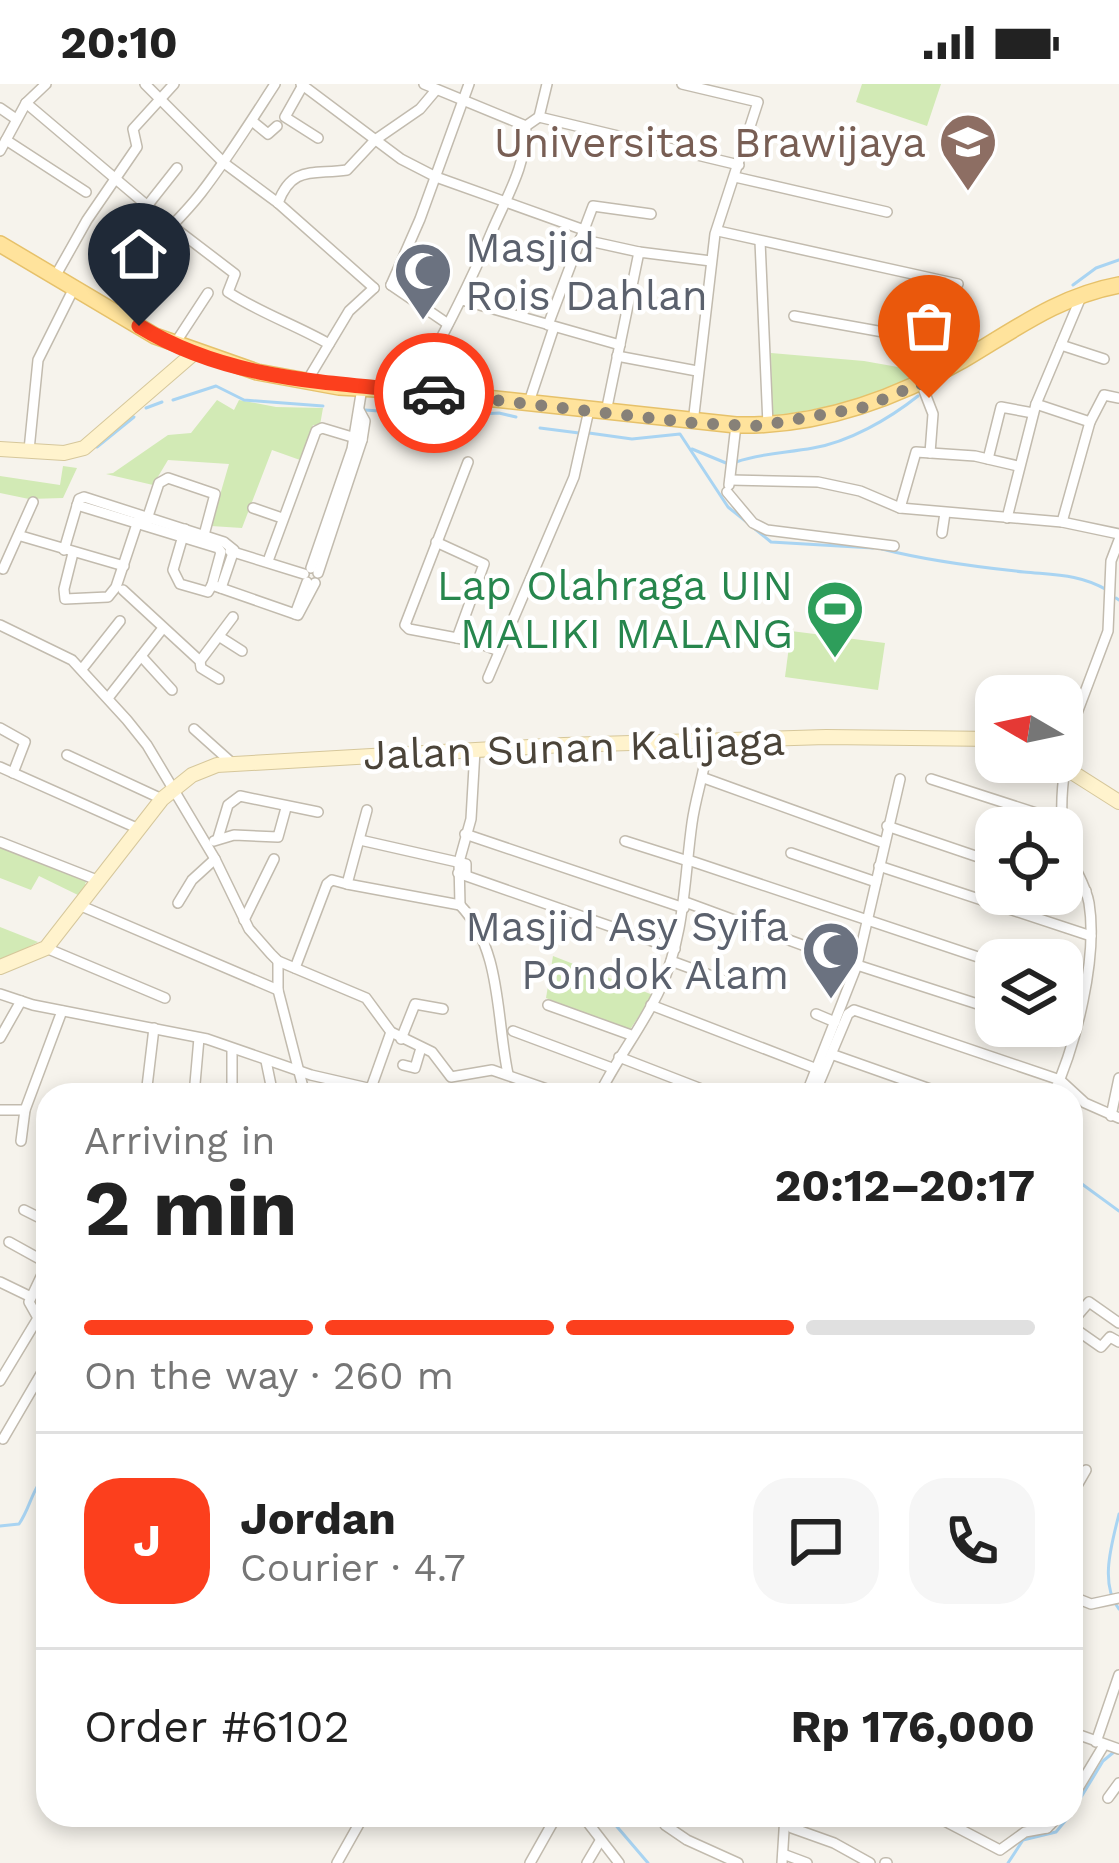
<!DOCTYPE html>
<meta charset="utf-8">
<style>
:root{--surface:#fff;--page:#f6f6f6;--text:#222;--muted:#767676;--line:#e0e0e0;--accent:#fc3f1d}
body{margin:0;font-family:"Work Sans",sans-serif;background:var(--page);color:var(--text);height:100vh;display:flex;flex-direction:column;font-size:45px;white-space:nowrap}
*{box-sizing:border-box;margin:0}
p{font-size:39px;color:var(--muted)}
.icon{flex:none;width:66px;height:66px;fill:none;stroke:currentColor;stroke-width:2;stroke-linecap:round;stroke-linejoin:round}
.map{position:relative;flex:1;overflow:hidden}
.sheet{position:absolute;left:36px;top:999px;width:1047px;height:744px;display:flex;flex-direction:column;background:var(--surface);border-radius:36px;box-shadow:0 6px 18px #0003}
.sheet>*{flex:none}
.needle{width:78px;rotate:279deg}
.buttons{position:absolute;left:975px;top:591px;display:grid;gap:24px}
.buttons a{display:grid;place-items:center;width:108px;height:108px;border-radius:24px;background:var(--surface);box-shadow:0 6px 18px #0003;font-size:60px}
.pin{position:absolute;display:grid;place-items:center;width:102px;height:102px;color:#fff;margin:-123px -51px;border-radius:50% 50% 50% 0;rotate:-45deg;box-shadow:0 0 12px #0007}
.pin .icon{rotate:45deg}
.courier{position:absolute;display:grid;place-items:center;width:120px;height:120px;margin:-60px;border:9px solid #fc3f1d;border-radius:50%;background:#fff;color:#222;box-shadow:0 3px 15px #0007}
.summary em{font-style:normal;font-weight:700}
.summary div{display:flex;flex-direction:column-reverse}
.summary{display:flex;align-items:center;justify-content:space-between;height:204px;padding:0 48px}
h1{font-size:78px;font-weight:700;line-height:90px}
.bar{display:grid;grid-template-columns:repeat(4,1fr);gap:18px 12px;align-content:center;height:144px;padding:0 48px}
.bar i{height:15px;border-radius:9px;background:var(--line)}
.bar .selected{background:var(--accent)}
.bar p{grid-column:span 4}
.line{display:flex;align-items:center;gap:30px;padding:0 48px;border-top:3px solid var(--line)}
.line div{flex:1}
.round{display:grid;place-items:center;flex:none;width:126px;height:126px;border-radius:36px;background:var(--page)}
.status{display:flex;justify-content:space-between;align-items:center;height:84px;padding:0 60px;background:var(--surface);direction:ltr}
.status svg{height:33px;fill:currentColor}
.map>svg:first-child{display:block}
</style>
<div class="status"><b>20:10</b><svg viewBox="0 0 49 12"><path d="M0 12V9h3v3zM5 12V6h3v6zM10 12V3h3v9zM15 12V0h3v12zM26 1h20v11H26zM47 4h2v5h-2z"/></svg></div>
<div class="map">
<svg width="1119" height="1779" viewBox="0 0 1119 1779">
<rect width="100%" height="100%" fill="#f6f3ec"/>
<g fill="#d2eab5">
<path d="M862,0h79l-14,42 -71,-24z"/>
<path d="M771,269l93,8 62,11c-50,26 -99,36 -154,44z"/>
<path d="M217,316l17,10 5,-10 37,7 47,1 -3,17h-7l-13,35 -28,-10 -30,78 -31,-2 18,-62 -61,-4 -15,25 -47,-11 7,-1 55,-38 23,-2z"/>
<path d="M63,382l14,2 -14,30 -34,1 -29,-6v-17l60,9z"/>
<path d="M791,547l94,12 -7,47 -93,-13z"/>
<path d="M0,759l88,35 -3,6 3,2 -8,10 -41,-20 -8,14 -31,-12z"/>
<path d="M0,843l38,15 -38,20z"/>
<path d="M553,872l100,39 -24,36 -83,-33z"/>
</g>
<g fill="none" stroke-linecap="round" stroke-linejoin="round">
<g stroke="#a9d4f2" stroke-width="3">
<path d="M1073,201l23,-17 23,-8"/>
<path d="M173,316l43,-14 28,14 79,6"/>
<path d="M146,324l16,-6"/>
<path d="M365,326l82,6 52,-3 17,4"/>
<path d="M540,344l39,5"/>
<path d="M589,349l43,6 48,-5 48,73 20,16"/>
<path d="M97,363l37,-30"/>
<path d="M692,365l34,14"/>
<path d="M736,378c26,-9 50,-9 77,-14 36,-6 76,-29 105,-52"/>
<path d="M755,445l16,13 102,6"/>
<path d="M882,465c46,12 95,18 142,23 30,3 56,2 83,18"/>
<path d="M1116,514l3,2"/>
<path d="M1071,1092l48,35"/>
<path d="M1119,1430c-7,29 -20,70 0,95"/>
<path d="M0,1442l19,-2c12,-17 13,-38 29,-49"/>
<path d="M1072,1728l31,-51 11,-9"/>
<path d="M607,1731l41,48"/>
<path d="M1008,1779l15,-23 33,-8 14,-17"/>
</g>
<g stroke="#c2bbae" stroke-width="12">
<g id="street">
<path d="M145,0l79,79 54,40 96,85"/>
<path d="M301,0l100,75 35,18 148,53"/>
<path d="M424,0l102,42"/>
<path d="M682,0l76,18 -43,132 -22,189"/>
<path d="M303,1l-18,32 33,21"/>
<path d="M26,19l137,116 72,55 -7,18c32,21 68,33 101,52"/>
<path d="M0,24l16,11"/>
<path d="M539,33l200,48"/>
<path d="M539,33l8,-33"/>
<path d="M252,37l16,13 9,-8"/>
<path d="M6,56l80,52"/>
<path d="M0,67l26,-48 20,-19"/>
<path d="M735,93l152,35"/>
<path d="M278,119c14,-38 35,-28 69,-33l28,-30 45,-31 16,-19"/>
<path d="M147,122l30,-38"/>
<path d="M718,147l240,53"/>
<path d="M580,155l59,13"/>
<path d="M760,157l8,184"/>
<path d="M112,171l24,13"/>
<path d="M56,191l31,-55 50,-73 -4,-18 41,-45"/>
<path d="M391,201l29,-66 49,-135"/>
<path d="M391,201l57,39"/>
<path d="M462,216l158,45"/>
<path d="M121,231c9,-61 46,-78 80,-122 27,-35 50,-72 74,-109"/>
<path d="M794,232l184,33"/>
<path d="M548,241l45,-119 58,8"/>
<path d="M174,261l34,-52"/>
<path d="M1061,261l43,14"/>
<path d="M617,272l80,15"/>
<path d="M307,297l42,-70 25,-23"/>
<path d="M921,299l12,31 -3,39"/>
<path d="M413,306c29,-52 56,-104 79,-159 16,-37 34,-65 34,-105l13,-9"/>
<path d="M1036,320l54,18"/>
<path d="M528,321l26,-78"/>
<path d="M606,328l33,-160 72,9"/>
<path d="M29,366l9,-90 37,-74"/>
<path d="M988,375l13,-52 32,6"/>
<path d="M468,378l-63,163 4,4 64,12 26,10"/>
<path d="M730,396l88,2 42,9 40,17 162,14 57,12"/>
<path d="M729,401l7,-60"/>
<path d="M727,408l26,31 14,7 127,16"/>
<path d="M77,421l141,43 3,4 -9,33"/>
<path d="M253,424l29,10"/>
<path d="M900,424l16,-56 59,4 43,10"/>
<path d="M1007,434l29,-114 45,-107"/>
<path d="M146,438l13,-39 9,-5 47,16 -11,41"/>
<path d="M1062,438l28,-100 14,-27 15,3"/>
<path d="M185,445l-12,41 7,14 28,8 4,-7 86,30 17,-32"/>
<path d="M942,449l3,-20"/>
<path d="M21,452l103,30"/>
<path d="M436,458l48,22 -27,74"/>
<path d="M64,466l15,-51 5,-2 140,45 10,8 -13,38"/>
<path d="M230,467l74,23"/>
<path d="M73,469l-9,36 1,10 43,-2 8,-10 22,-66"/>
<path d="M268,477l48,-130 6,-3 40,12"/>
<path d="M311,484l41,-119 10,-61"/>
<path d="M3,485l30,-67"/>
<path d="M318,489l44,-133 3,-19 -6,-11"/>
<path d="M123,506l77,71 1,7 18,11"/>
<path d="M295,530l12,-32"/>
<path d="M0,541l72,35 55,60 20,25 68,114 34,70 22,25 7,7 88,37 25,34 41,20 19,25 41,-7 72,25"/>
<path d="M220,553l22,14"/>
<path d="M141,572l31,34"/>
<path d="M200,577l33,-44"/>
<path d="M82,585l38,-48"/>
<path d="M488,594l86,-201 15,-67"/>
<path d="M108,614l55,-70"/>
<path d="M0,644l25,14 -12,31"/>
<path d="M194,645l38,34"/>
<path d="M1062,669l46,-122 3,-70 8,-21"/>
<path d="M67,671l95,44"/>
<path d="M0,683l139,62"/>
<path d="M704,694l180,65"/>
<path d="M931,695l133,43"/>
<path d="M367,726l-20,74 113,21"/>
<path d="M887,742l109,37"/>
<path d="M465,750l219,74"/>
<path d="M218,754l10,-33 12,-9 78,16"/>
<path d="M360,756l106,24v11"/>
<path d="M214,757l20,-6 44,2 8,-29"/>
<path d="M625,757l63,20"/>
<path d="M0,758l97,38"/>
<path d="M791,769l85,29"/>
<path d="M688,776l308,103"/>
<path d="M879,782l212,70"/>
<path d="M458,789l217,76"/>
<path d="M1062,800l24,7"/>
<path d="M685,818l172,63 139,45"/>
<path d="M178,819l14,-23 23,-21"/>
<path d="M79,821l199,85"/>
<path d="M460,821c42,44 36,113 48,169"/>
<path d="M460,821l-1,-43 12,-43 4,-69"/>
<path d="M244,836l30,-61"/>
<path d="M46,864l119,50"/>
<path d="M278,877v29l27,105"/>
<path d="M671,877l60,22"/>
<path d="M295,884l32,-84 5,-4 15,4"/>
<path d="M1062,900l21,7"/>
<path d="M0,910l33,11 174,34 104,36 87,20"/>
<path d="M548,921l83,30"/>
<path d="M651,921l166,64"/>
<path d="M816,930l19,8"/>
<path d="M1048,942l25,7"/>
<path d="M513,947l99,37"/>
<path d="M0,954l21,-37"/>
<path d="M401,955l14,-35 28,5"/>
<path d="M831,970l116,41"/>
<path d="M619,973l98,38"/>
<path d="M266,977l7,34"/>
<path d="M403,981l12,3 6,-20"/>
<path d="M371,1004l20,-56"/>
<path d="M146,1011l8,-67"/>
<path d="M194,1011l5,-57"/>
<path d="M232,1011v-46"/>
<path d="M599,1011c18,-37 44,-69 61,-106 25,-53 24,-109 32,-166 4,-29 14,-54 16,-83"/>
<path d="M806,1011l51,-130 43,-186"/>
<path d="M814,1011l34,-81 6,-4 206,70 25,23 34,15"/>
<path d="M853,1011v-1"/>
<path d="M1053,1011c23,-50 45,-137 36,-192 -3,-18 -15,-34 -21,-52 -8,-25 -7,-57 -3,-83"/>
<path d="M0,1026h25"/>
<path d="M1111,1032l8,-38"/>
<path d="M21,1057l4,-31 37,-99"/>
<path d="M44,1092l4,2"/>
<path d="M24,1126l24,12"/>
<path d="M9,1158l38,21"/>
<path d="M48,1178l-19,40 9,16 10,6"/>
<path d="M0,1198l31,15"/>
<path d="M1071,1239l18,-21 30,21"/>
<path d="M1071,1242l30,21 9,-10 9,5"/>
<path d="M0,1297l38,-63"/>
<path d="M3,1355l45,-77"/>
<path d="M1071,1412l15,-26"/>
<path d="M1071,1512l20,8 28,-6"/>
<path d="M1071,1648l48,17"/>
<path d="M1096,1658l23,-67"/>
<path d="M1108,1714l11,-15"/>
<path d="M1071,1716l33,-55"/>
<path d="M582,1731l37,48"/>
<path d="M822,1731l17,6"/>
<path d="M933,1731l67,35 25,-18 22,-4 13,-13"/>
<path d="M1022,1731l25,13"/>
<path d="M665,1741l22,15 51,23"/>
<path d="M792,1744l42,15 36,20"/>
<path d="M783,1770l24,9"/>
<path d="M337,1779l27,-48"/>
<path d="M530,1779l27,-48"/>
<path d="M587,1779l13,-22"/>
<path d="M782,1779l3,-48"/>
<path d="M885,1779h2"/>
</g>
</g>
<g stroke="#d6c79b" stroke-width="16">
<g id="secondary">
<path d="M0,365l64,4 20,-5 110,-95"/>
<path d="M1056,678l63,40"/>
<path d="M0,883l46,-19 116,-149 30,-24 25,-10 347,-20 262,-8 170,2"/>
</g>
</g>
<g stroke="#e6c16a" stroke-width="18">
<path id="primary" d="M0,160l155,92 102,36 82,15 91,5 306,33c81,2 157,-25 227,-65 51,-30 96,-64 156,-75"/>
</g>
<use href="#street" stroke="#fff" stroke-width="9"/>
<use href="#secondary" stroke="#fff3cd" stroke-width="14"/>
<use href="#primary" stroke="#ffe39c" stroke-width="15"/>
</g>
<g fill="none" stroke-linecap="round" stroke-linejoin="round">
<path stroke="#878178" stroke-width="12" stroke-dasharray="0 21.6" d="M434,309l259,30 66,3 106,-19 56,-24 8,15"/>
<path stroke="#fc3f1d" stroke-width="15" d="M139,242c91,56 193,56 295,67"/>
</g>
<defs>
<g id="university-pin" transform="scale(3)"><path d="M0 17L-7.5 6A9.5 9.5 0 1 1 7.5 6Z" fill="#8d6e63" stroke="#fff"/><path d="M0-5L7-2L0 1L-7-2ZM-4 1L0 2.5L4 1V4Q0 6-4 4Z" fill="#fff"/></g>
<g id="mosque-pin" transform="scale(3)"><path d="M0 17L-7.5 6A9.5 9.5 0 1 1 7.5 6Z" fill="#6b7280" stroke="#fff"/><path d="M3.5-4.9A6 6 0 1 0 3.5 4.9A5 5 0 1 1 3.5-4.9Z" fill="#fff"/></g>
<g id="stadium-pin" transform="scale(3)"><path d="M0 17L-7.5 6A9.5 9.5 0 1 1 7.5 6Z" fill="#2e9e5b" stroke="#fff"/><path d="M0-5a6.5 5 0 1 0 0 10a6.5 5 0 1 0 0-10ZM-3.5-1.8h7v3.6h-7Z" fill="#fff"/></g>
</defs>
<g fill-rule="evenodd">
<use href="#university-pin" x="968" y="58"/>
<use href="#mosque-pin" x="423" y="187"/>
<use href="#stadium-pin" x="835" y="525"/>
<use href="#mosque-pin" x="831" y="866"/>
</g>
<g text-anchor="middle" stroke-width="9" stroke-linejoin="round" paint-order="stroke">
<g font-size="42" fill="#785e54" stroke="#fff" text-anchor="end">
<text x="926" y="73">Universitas Brawijaya</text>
</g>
<g font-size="42" fill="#5b616d" stroke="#fff" text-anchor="start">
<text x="465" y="178">Masjid<tspan x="465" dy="48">Rois Dahlan</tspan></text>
<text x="789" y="857" text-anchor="end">Masjid Asy Syifa<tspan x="789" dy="48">Pondok Alam</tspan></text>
</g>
<g font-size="42" fill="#27864d" stroke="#fff" text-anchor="end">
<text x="793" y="516">Lap Olahraga UIN<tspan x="793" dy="48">MALIKI MALANG</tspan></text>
</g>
<g font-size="42" fill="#4b4439" stroke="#fff">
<text transform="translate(574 663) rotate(-2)" y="15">Jalan Sunan Kalijaga</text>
</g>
</g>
</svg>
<div class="buttons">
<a><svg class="needle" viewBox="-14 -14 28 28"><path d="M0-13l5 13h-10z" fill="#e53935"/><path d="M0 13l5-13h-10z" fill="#767676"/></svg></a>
<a><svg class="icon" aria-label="locate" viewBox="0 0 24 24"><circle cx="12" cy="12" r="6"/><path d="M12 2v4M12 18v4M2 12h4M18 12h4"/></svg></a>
<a><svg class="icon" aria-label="layers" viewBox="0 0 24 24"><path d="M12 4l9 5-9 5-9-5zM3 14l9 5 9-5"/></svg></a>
</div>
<div class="pin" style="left:929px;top:314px;background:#ea580c"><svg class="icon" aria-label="bag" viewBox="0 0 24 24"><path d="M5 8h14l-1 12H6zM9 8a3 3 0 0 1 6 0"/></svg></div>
<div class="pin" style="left:139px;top:242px;background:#1f2937"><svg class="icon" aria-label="home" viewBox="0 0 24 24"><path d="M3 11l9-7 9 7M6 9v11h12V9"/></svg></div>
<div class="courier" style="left:434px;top:309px"><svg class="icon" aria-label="car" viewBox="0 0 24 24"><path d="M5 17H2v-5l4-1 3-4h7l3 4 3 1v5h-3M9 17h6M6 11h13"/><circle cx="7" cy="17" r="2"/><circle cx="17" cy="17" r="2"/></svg></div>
<section class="sheet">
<div class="summary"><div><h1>2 min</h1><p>Arriving in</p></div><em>20:12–20:17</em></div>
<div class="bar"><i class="selected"></i><i class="selected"></i><i class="selected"></i><i></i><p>On the way · 260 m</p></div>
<div class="line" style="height:216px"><b class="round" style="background:var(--accent);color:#fff">J</b><div><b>Jordan</b><p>Courier · 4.7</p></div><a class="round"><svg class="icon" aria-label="chat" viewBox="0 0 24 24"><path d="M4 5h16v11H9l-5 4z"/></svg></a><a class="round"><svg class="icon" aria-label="phone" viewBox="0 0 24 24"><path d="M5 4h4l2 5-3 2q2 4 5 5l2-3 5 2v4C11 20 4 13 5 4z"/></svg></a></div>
<div class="line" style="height:156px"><div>Order #6102</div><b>Rp 176,000</b></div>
</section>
</div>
